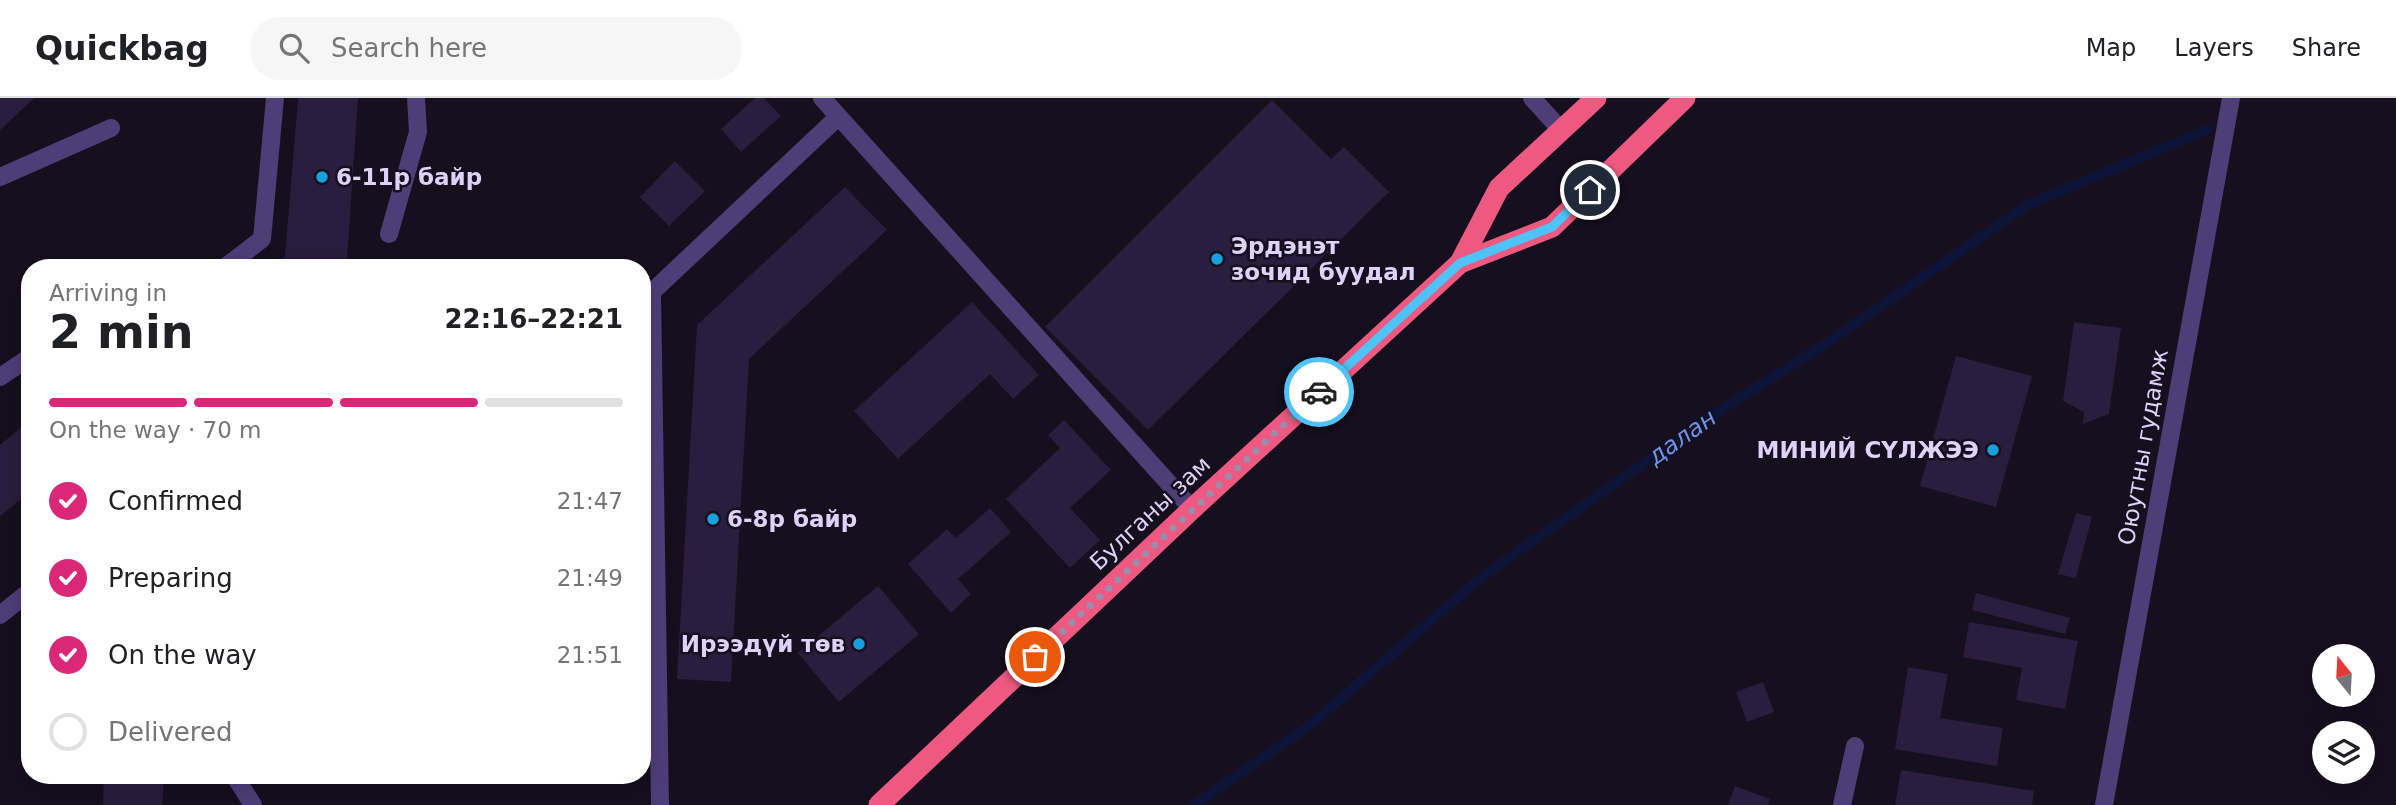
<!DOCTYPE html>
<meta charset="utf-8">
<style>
:root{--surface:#fff;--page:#f6f6f6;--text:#202124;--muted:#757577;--line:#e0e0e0;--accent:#db2777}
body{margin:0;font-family:"DejaVu Sans",sans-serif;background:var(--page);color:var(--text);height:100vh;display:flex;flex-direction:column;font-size:26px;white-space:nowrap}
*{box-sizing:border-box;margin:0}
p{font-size:23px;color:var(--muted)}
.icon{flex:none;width:38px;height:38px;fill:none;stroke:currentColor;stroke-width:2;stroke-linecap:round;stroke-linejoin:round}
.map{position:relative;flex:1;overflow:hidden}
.details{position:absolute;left:21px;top:161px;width:630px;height:525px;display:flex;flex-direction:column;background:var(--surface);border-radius:28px;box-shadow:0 7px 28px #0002}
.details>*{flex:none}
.needle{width:46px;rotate:342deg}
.buttons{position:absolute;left:2312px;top:546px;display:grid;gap:14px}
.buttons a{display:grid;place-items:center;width:63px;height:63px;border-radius:50%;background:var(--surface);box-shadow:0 7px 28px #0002;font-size:35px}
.pin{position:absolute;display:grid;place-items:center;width:60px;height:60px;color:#fff;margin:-30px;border:4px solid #fff;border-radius:50%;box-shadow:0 2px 7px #0007}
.courier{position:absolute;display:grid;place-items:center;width:70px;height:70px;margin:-35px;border:5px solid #4fc3f7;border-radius:50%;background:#fff;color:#222;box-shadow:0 2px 9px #0007}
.head em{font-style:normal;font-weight:800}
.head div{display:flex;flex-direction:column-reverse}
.head{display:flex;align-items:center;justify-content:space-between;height:119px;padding:0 28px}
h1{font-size:46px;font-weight:800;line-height:52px}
.bar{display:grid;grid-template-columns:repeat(4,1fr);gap:10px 7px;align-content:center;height:84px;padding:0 28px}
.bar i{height:9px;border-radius:5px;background:var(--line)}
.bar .on{background:var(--accent)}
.bar p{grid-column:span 4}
ol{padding:0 28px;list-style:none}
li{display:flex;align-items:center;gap:21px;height:77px}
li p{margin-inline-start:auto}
li .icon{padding:7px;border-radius:50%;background:var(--accent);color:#fff;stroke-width:4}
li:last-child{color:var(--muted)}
li i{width:38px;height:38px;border:4px solid var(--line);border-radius:50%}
header{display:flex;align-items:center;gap:42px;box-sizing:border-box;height:98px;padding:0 35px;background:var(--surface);border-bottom:2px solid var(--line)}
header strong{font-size:33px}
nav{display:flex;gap:38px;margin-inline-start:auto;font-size:24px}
.search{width:490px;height:63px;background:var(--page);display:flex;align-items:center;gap:18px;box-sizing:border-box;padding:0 24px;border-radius:28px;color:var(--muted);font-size:26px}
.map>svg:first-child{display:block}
</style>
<header>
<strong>Quickbag</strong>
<div class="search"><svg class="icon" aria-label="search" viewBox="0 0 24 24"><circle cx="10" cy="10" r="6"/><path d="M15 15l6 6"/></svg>Search here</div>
<nav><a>Map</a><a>Layers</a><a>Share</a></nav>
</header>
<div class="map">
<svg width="2396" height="707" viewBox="0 0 2396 707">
<rect width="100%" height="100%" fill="#150f1e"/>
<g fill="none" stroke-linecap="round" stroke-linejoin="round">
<path stroke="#0e1438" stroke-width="10" d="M1194,707l115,-79 170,-147 232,-163 116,-73 202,-139 178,-74"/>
</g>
<g fill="#2a1d3d">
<path d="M0,0h34l-34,32z"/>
<path d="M298,0h60l-11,162 -9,-1 -4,9h-61l12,-11z"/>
<path d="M755,0h9l17,18 -40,36 -20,-23z"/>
<path d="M1272,2l59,59 13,-12 45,45 -241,238 -103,-103z"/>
<path d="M675,63l30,30 -36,35 -29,-29z"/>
<path d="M845,89l42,43 -138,129 -18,323 -54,-3 20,-354z"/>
<path d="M972,204l67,73 -26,24 -23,-25 -92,85 -44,-48z"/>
<path d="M2074,224l47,6 -12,86 -26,10 1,-12 -21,-11z"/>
<path d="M1956,258l76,20 -36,131 -76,-21z"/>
<path d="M1064,322l47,50 -41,38 30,32 -30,28 -64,-69 54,-51 -12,-13z"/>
<path d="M25,326l5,6v62l-30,24v-71z"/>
<path d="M990,410l21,24 -53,47 13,15 -20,19 -43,-49 39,-35 9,9z"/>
<path d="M2076,415l16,4 -16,61 -18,-4z"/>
<path d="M878,488l41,48 -80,68 -41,-49z"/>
<path d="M1976,495l94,25 -5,16 -93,-24z"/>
<path d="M1969,524l109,19 -13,68 -49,-9 6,-32 -59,-11z"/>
<path d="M1908,569l40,7 -8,44 63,10 -6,38 -102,-17z"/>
<path d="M1763,584l11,30 -27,10 -11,-30z"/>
<path d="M1901,672l133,21 -2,14h-137z"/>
<path d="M104,677h60l-2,30h-59z"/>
<path d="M1735,688l35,13 -2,6h-40z"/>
</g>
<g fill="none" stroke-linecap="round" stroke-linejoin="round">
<g stroke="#4d3e78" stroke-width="18">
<path d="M822,0l370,411"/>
<path d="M1532,0l29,32"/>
<path d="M0,79l111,-49"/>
<path d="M389,136l29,-102 -2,-34"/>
<path d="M224,170l38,-29 13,-141"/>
<path d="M0,279l30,-20"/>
<path d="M0,517l30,-24"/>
<path d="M234,677l19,30"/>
<path d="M660,707l-8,-513 186,-175"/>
<path d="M1842,707l13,-59"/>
<path d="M2104,707l127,-707"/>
</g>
<g stroke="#ed5980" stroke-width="21">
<path d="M1460,165l92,-36 133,-129"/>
<path d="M879,707l313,-296 268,-246 39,-75 97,-90"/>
</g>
</g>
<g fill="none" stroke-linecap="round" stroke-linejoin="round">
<path stroke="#988dad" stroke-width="7" stroke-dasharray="0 12.6" d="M1035,559l284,-265"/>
<path stroke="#4fc3f7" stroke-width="9" d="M1319,294l141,-129 92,-36 38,-37"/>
</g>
<g fill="#18a0de" stroke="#150f1e" stroke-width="2.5">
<circle cx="322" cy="79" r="7"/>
<circle cx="1217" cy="161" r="7"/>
<circle cx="1993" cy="352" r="7"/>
<circle cx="713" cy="421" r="7"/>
<circle cx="859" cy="546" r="7"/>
</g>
<g text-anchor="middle" stroke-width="5" stroke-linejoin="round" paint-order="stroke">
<g font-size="23" font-weight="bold" fill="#ded1fa" stroke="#150f1e" text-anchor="start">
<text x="336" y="87">6-11р байр</text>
<text x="1231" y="156">Эрдэнэт<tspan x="1231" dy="26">зочид буудал</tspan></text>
<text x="1979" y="360" text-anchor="end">МИНИЙ СҮЛЖЭЭ</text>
<text x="727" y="429">6-8р байр</text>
<text x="845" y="554" text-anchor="end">Ирээдүй төв</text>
</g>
<g font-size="23" fill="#ded1fa" stroke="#150f1e">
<text transform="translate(2143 349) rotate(-80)" y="8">Оюутны гудамж</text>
<text transform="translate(1150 415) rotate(-43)" y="8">Булганы зам</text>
</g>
<g font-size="24" font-style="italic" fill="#6a94ef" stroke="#150f1e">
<text transform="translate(1682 339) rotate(-35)" y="8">далан</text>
</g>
</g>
</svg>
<div class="buttons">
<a><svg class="needle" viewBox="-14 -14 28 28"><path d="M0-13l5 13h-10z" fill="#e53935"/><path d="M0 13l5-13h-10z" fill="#757577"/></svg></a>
<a><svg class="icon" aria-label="layers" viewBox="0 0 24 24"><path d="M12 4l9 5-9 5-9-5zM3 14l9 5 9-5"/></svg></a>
</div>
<div class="pin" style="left:1035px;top:559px;background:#ea580c"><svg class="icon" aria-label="bag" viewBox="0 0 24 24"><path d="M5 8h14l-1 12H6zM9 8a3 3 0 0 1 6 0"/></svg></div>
<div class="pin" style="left:1590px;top:92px;background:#1f2937"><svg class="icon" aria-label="home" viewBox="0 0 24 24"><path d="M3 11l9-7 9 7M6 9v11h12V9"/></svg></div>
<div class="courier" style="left:1319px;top:294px"><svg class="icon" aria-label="car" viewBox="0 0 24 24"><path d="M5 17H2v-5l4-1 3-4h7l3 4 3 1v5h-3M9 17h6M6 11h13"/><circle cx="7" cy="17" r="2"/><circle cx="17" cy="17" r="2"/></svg></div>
<section class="details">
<div class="head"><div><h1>2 min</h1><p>Arriving in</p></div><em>22:16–22:21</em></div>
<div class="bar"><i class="on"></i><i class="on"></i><i class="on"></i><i></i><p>On the way · 70 m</p></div>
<ol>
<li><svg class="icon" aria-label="check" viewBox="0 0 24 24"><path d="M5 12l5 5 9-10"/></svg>Confirmed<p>21:47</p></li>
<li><svg class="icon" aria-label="check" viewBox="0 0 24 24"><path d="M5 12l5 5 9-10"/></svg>Preparing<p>21:49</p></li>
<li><svg class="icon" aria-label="check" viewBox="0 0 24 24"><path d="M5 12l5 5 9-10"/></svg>On the way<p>21:51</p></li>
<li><i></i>Delivered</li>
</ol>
</section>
</div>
